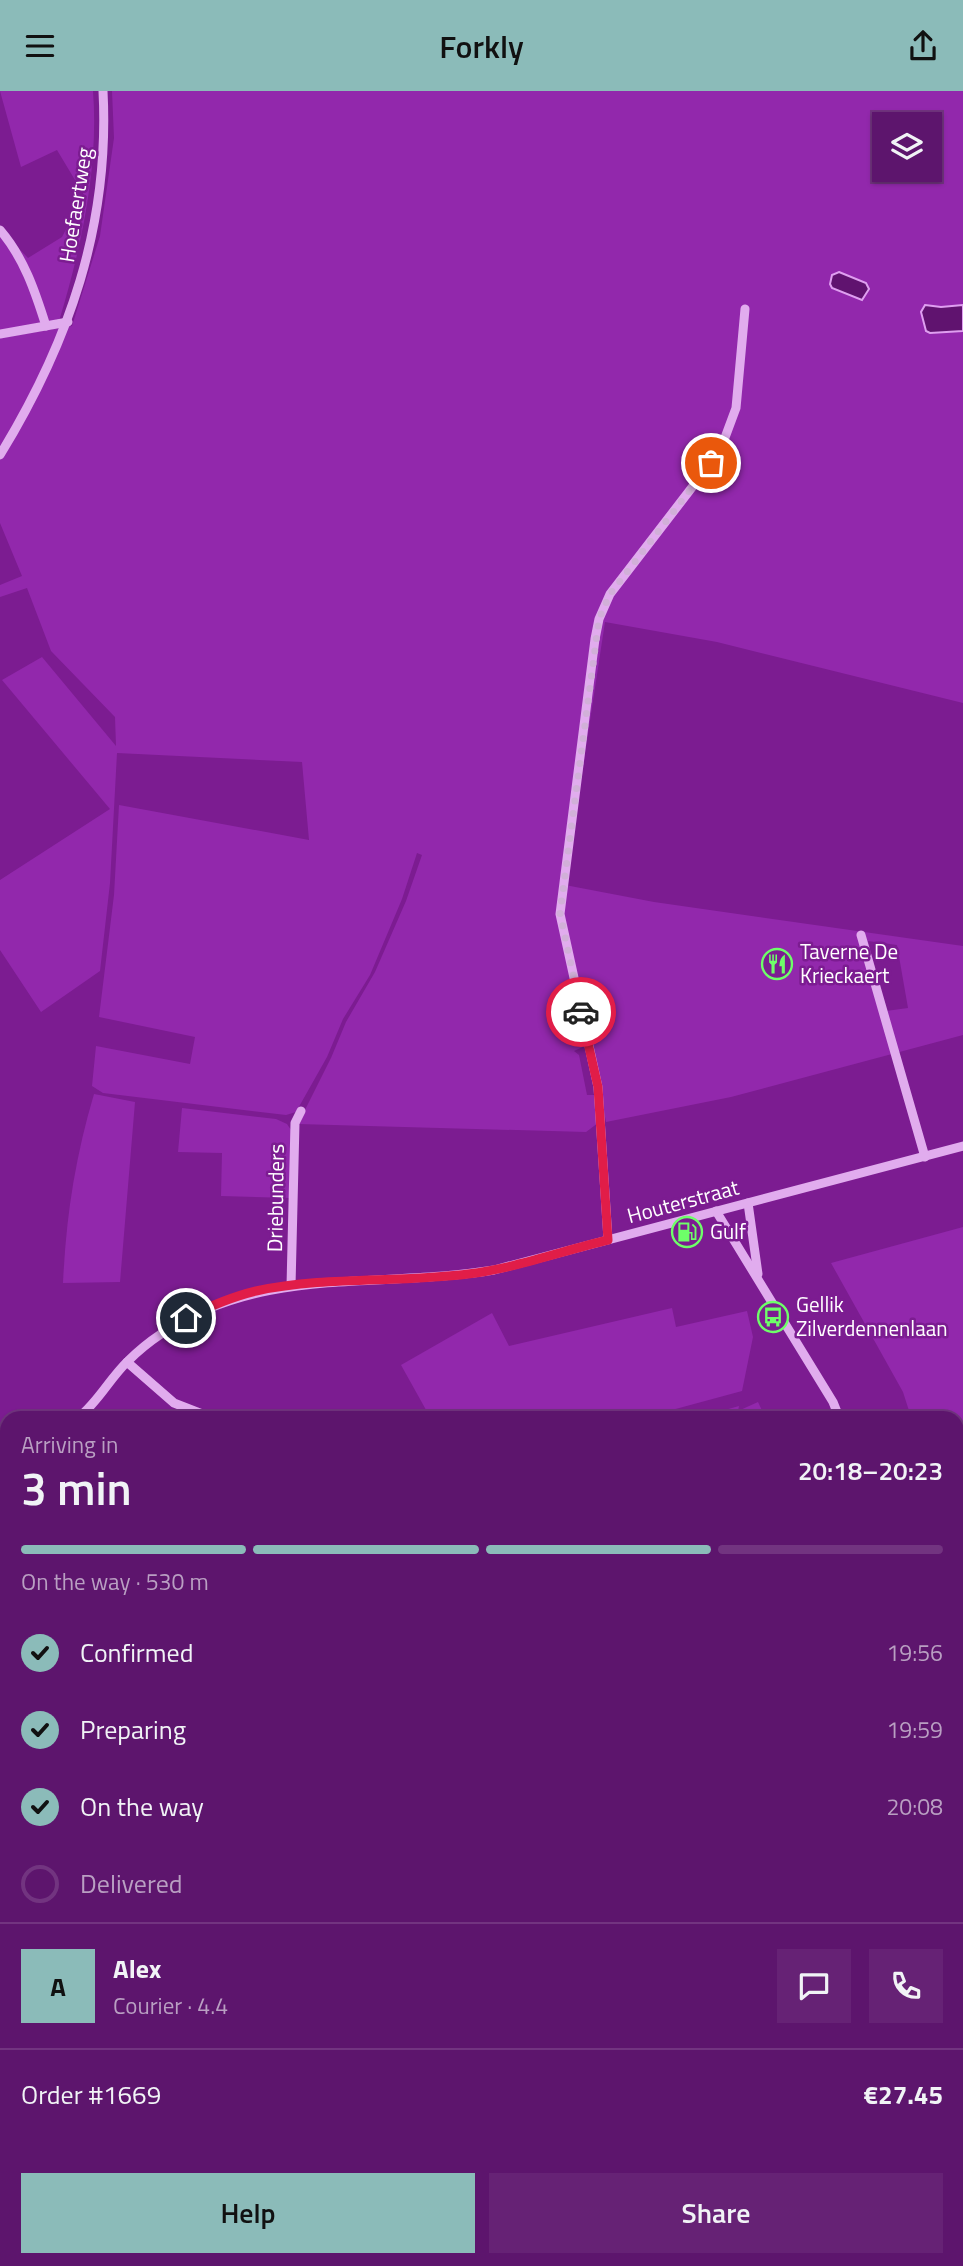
<!DOCTYPE html>
<meta charset="utf-8">
<style>
:root{--surface:#5d156d;--page:#662275;--text:#f1f3f6;--muted:#b99fc2;--line:#723480;--accent:#8bbbb9}
body{margin:0;font-family:"Titillium Web",sans-serif;background:var(--page);color:var(--text);height:100vh;display:flex;flex-direction:column;font-size:26px;white-space:nowrap}
*{box-sizing:border-box;margin:0}
p{font-size:23px;color:var(--muted)}
.icon{flex:none;width:38px;height:38px;fill:none;stroke:currentColor;stroke-width:2;stroke-linecap:round;stroke-linejoin:round}
.map{position:relative;flex:1;overflow:hidden}
.sheet{position:absolute;left:0px;top:1320px;width:964px;height:856px;display:flex;flex-direction:column;background:var(--surface);border-radius:21px 21px 0 0;box-shadow:0 2px 5px #0004,0 0 0 2px var(--line)}
.sheet>*{flex:none}
.tools{position:absolute;left:872px;top:21px;display:grid;gap:14px}
.tools a{display:grid;place-items:center;width:70px;height:70px;border-radius:0px;background:var(--surface);box-shadow:0 2px 5px #0004,0 0 0 2px var(--line);font-size:35px}
.pin{position:absolute;display:grid;place-items:center;width:60px;height:60px;color:#fff;margin:-30px;border:4px solid #fff;border-radius:50%;box-shadow:0 2px 7px #0007}
.courier{position:absolute;display:grid;place-items:center;width:70px;height:70px;margin:-35px;border:5px solid #e11d48;border-radius:50%;background:#fff;color:#222;box-shadow:0 2px 9px #0007}
.headline em{font-style:normal;font-weight:600}
.headline div{display:flex;flex-direction:column-reverse}
.headline{display:flex;align-items:center;justify-content:space-between;height:119px;padding:0 21px}
h1{font-size:46px;font-weight:600;line-height:52px}
.bar{display:grid;grid-template-columns:repeat(4,1fr);gap:10px 7px;align-content:center;height:84px;padding:0 21px}
.bar i{height:9px;border-radius:5px;background:var(--line)}
.bar .current{background:var(--accent)}
.bar p{grid-column:span 4}
.line{display:flex;align-items:center;gap:18px;padding:0 21px;border-top:2px solid var(--line)}
.line div{flex:1}
.round{display:grid;place-items:center;flex:none;width:74px;height:74px;border-radius:0px;background:var(--page)}
ol{padding:0 21px;list-style:none}
li{display:flex;align-items:center;gap:21px;height:77px}
li p{margin-inline-start:auto}
li .icon{padding:7px;border-radius:50%;background:var(--accent);color:#111;stroke-width:4}
li:last-child{color:var(--muted)}
li i{width:38px;height:38px;border:4px solid var(--line);border-radius:50%}
.action{display:flex;gap:14px;margin-top:auto;padding:14px 21px}
.action a{flex:1;height:80px;border-radius:0px;background:var(--accent);color:#111;font-size:28px;font-weight:600;line-height:80px;text-align:center}
.action a+a{background:var(--page);color:var(--text)}
header{display:flex;justify-content:space-between;align-items:center;height:91px;padding:0 21px;background:var(--accent);color:#111;font-size:32px;font-weight:600}
.map>svg:first-child{display:block}
</style>
<header><svg class="icon" aria-label="menu" viewBox="0 0 24 24"><path d="M4 6h16M4 12h16M4 18h16"/></svg>Forkly<svg class="icon" aria-label="share" viewBox="0 0 24 24"><path d="M12 15V3M7 8l5-5 5 5M5 13v7h14v-7"/></svg></header>
<div class="map">
<svg width="963" height="2175" viewBox="0 0 963 2175">
<rect width="100%" height="100%" fill="#7c1c91"/>
<g fill="#9228ac" fill-rule="evenodd">
<path d="M0,0h93c6,76 -12,158 -34,230l-59,11v-103l28,29 34,-21 22,-42 -27,-45 -36,17z"/>
<path d="M112,0h851v214l-22,2 -16,-2 5,28 33,-2v372l-246,-61 -112,-20 -40,263 89,17 309,44v89l-232,62 -125,25 -15,-79 -17,8 5,4 8,40h8l3,28 -12,9 -288,-8 33,-66 15,-36 29,-50 31,-71 16,-46 -5,-2 -15,46 -32,76 -27,44 -16,38 -31,55 -10,3 -183,-22 -11,-7 4,-40 94,18 5,-27 -96,-20 15,-122 5,-90 190,35 -7,-78 -185,-9 -7,130 -10,88 -59,41 -41,-62v-70l110,-71 -108,-129 40,-23 74,89 -1,-29 -64,-66 -24,-63 -27,9v-12l22,-9 -22,-53v-185l72,-12 28,-90 14,-98zM884,33h45v46h-45zM868,850l29,4 11,63 -22,3z"/>
<path d="M94,1003l41,8 -15,180 -57,1c3,-66 12,-125 31,-189z"/>
<path d="M182,1017l94,11 11,5 4,6 -1,68 -69,-2 1,-43 -44,-1z"/>
<path d="M963,1136v1039h-50l-1,-7h45v-842h-46l-8,-25 -72,-129z"/>
<path d="M672,1217l4,19 71,-16 6,26 -11,54 -96,26h-195l-3,-4 -10,4h-8l-29,-52 91,-52 17,33z"/>
<path d="M758,1311l7,15h-65l39,-11 -1,5z"/>
<path d="M534,2168h202l-6,7h-188z"/>
<path d="M794,2168h70l2,7h-64z"/>
</g>
<g fill="#60136f" stroke="#df9ff0" stroke-width="2">
<path d="M839,181l27,11 3,6 -7,11 -30,-12 -2,-4 2,-9z"/>
<path d="M925,214l16,2 22,-2v26l-33,2 -4,-2 -5,-19z"/>
<path d="M864,2168h48l1,7h-47z"/>
</g>
<g fill="none" stroke-linecap="round" stroke-linejoin="round">
<g stroke="#e1acee" stroke-width="9">
<path d="M0,139c24,28 35,61 46,96"/>
<path d="M0,243l68,-12"/>
<path d="M0,364c69,-113 110,-230 103,-364"/>
<path d="M861,844l64,222"/>
<path d="M748,1112l10,71"/>
<path d="M716,1120l117,191 6,15"/>
<path d="M608,1148l-10,-152 -38,-173 35,-275 4,-20 11,-25 110,-143 16,-43 9,-99"/>
<path d="M291,1195l4,-163 6,-12"/>
<path d="M127,1271l47,41 36,14"/>
<path d="M79,1326c19,-15 31,-39 49,-56 10,-10 21,-19 33,-27 102,-69 218,-45 333,-64l469,-124"/>
<path d="M0,1356h7"/>
<path d="M0,1483l7,5"/>
<path d="M0,1674l7,-1"/>
<path d="M0,1803l7,-1"/>
<path d="M0,1990l7,16"/>
<path d="M101,2168l6,7"/>
<path d="M289,2175l8,-7"/>
<path d="M443,2175l7,-7"/>
</g>
</g>
<g fill="none" stroke-linecap="round" stroke-linejoin="round">
<path stroke="#d1b0d8" stroke-width="7" stroke-dasharray="0 12.6" d="M581,921l-21,-99 39,-294 11,-25 101,-131"/>
<path stroke="#e11d48" stroke-width="9" d="M186,1227c22,-11 45,-21 70,-27 69,-15 142,-8 212,-17 48,-6 94,-23 140,-34l-10,-153 -17,-75"/>
</g>
<defs>
<g id="restaurant-ring" transform="scale(1.575)"><circle r="9.5" fill="#7c1c91" stroke="#6efe69" stroke-width="1.5"/><path d="M-5-6h1v4h1v-4h1v4h1v-4h1v5L-1.5 .5V6h-2V.5L-5-1ZM5-6V6H3V1.5H1.5Q1.5-4 5-6Z" fill="#6efe69"/></g>
<g id="fuel-ring" transform="scale(1.575)"><circle r="9.5" fill="#7c1c91" stroke="#6efe69" stroke-width="1.5"/><path d="M-5.5-6h7V0h2V4h1.3V-2.5L3-4.5l.8-.8L6-3V5H2.5V1h-1V6h-7ZM-4.2-4.7v3.2H.2V-4.7Z" fill="#6efe69"/></g>
<g id="bus-ring" transform="scale(1.575)"><circle r="9.5" fill="#7c1c91" stroke="#6efe69" stroke-width="1.5"/><path d="M-5-6H5V4H4V6H2V4H-2V6H-4V4H-5ZM-3.5-4V0h7V-4ZM-3.5 1.2v1.5H-2V1.2ZM2 1.2v1.5H3.5V1.2Z" fill="#6efe69"/></g>
</defs>
<g fill-rule="evenodd">
<use href="#restaurant-ring" x="777" y="873"/>
<use href="#fuel-ring" x="687" y="1141"/>
<use href="#bus-ring" x="773" y="1226"/>
</g>
<g text-anchor="middle" stroke-width="5" stroke-linejoin="round" paint-order="stroke">
<g font-size="21" fill="#fff" stroke="#7c1c91">
<text transform="translate(76 114) rotate(-81)" y="7">Hoefaertweg</text>
<text transform="translate(276 1107) rotate(-89)" y="7">Driebunders</text>
<text transform="translate(683 1111) rotate(-15)" y="7">Houterstraat</text>
</g>
<g font-size="21" fill="#fff" stroke="#7c1c91" text-anchor="start">
<text x="800" y="868">Taverne De<tspan x="800" dy="24">Krieckaert</tspan></text>
<text x="710" y="1148">Gulf</text>
<text x="796" y="1221">Gellik<tspan x="796" dy="24">Zilverdennenlaan</tspan></text>
</g>
</g>
</svg>
<div class="tools">
<a><svg class="icon" aria-label="layers" viewBox="0 0 24 24"><path d="M12 4l9 5-9 5-9-5zM3 14l9 5 9-5"/></svg></a>
</div>
<div class="pin" style="left:711px;top:372px;background:#ea580c"><svg class="icon" aria-label="bag" viewBox="0 0 24 24"><path d="M5 8h14l-1 12H6zM9 8a3 3 0 0 1 6 0"/></svg></div>
<div class="pin" style="left:186px;top:1227px;background:#1f2937"><svg class="icon" aria-label="home" viewBox="0 0 24 24"><path d="M3 11l9-7 9 7M6 9v11h12V9"/></svg></div>
<div class="courier" style="left:581px;top:921px"><svg class="icon" aria-label="car" viewBox="0 0 24 24"><path d="M5 17H2v-5l4-1 3-4h7l3 4 3 1v5h-3M9 17h6M6 11h13"/><circle cx="7" cy="17" r="2"/><circle cx="17" cy="17" r="2"/></svg></div>
<section class="sheet">
<div class="headline"><div><h1>3 min</h1><p>Arriving in</p></div><em>20:18–20:23</em></div>
<div class="bar"><i class="current"></i><i class="current"></i><i class="current"></i><i></i><p>On the way · 530 m</p></div>
<ol>
<li><svg class="icon" aria-label="check" viewBox="0 0 24 24"><path d="M5 12l5 5 9-10"/></svg>Confirmed<p>19:56</p></li>
<li><svg class="icon" aria-label="check" viewBox="0 0 24 24"><path d="M5 12l5 5 9-10"/></svg>Preparing<p>19:59</p></li>
<li><svg class="icon" aria-label="check" viewBox="0 0 24 24"><path d="M5 12l5 5 9-10"/></svg>On the way<p>20:08</p></li>
<li><i></i>Delivered</li>
</ol>
<div class="line" style="height:126px"><b class="round" style="background:var(--accent);color:#111">A</b><div><b>Alex</b><p>Courier · 4.4</p></div><a class="round"><svg class="icon" aria-label="chat" viewBox="0 0 24 24"><path d="M4 5h16v11H9l-5 4z"/></svg></a><a class="round"><svg class="icon" aria-label="phone" viewBox="0 0 24 24"><path d="M5 4h4l2 5-3 2q2 4 5 5l2-3 5 2v4C11 20 4 13 5 4z"/></svg></a></div>
<div class="line" style="height:91px"><div>Order #1669</div><b>€27.45</b></div>
<div class="action"><a>Help</a><a>Share</a></div>
</section>
</div>
